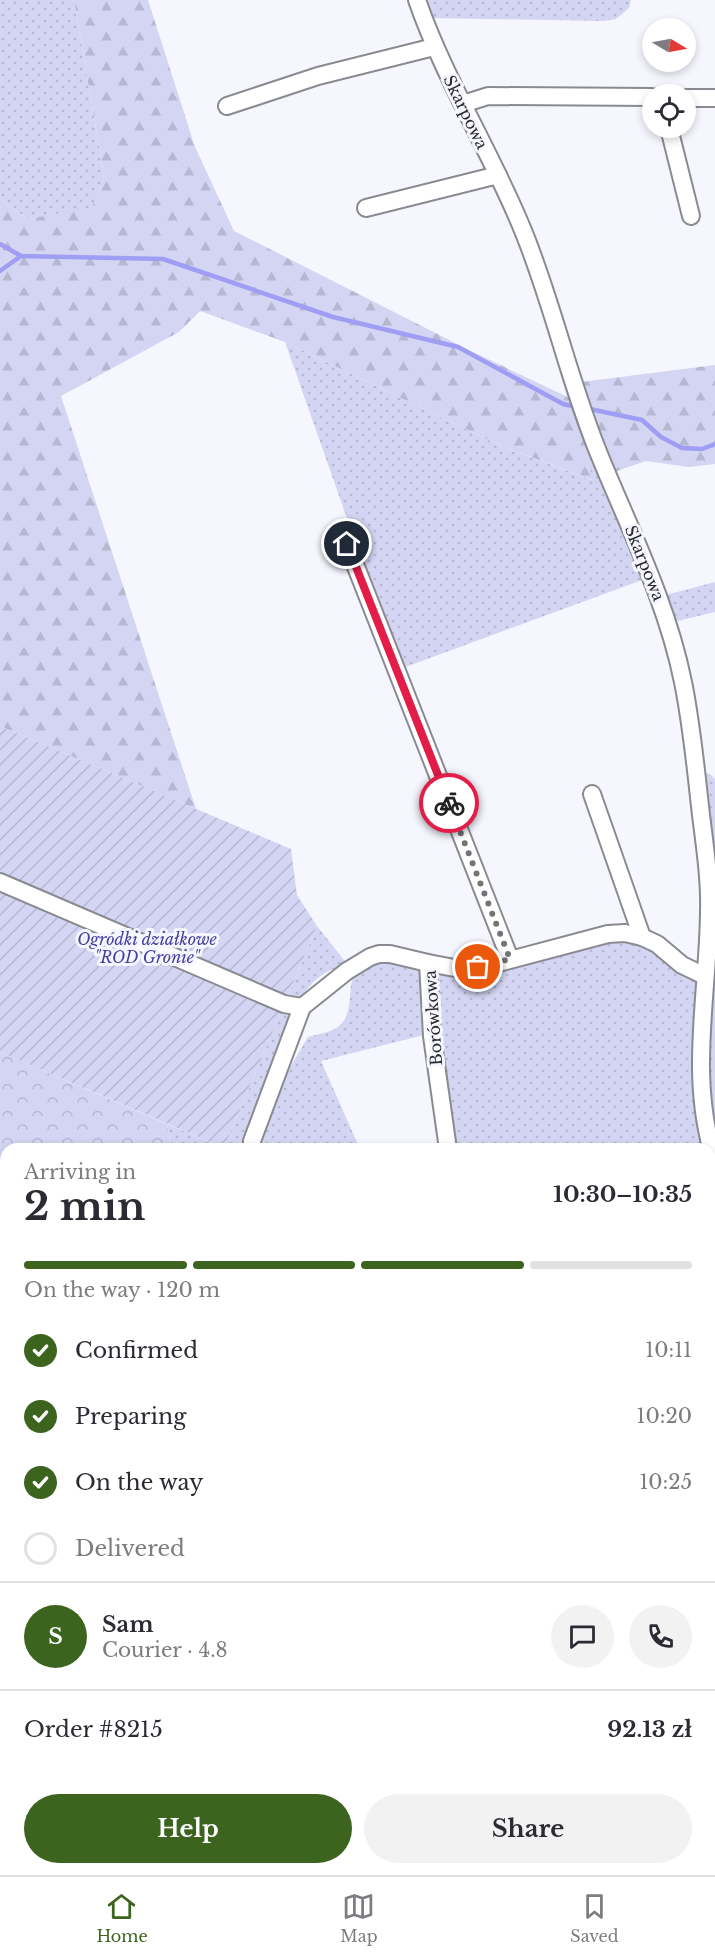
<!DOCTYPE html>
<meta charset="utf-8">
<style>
:root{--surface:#fff;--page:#f2f2f3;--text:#2b2b33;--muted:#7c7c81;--line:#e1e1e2;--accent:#3c641f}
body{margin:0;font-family:"Libre Baskerville",serif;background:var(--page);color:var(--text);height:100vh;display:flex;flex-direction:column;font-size:22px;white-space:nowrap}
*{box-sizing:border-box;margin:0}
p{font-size:20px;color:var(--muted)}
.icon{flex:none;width:33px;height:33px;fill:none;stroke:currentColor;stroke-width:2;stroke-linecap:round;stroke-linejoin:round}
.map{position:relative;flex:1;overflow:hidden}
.sheet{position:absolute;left:0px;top:1143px;width:716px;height:732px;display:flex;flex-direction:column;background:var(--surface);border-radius:18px 18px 0 0;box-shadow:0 3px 9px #0003}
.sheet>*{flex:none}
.needle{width:39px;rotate:100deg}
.controls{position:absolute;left:642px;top:18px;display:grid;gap:12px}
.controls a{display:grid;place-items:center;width:54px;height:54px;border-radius:50%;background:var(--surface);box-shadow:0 3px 9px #0003;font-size:30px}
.pin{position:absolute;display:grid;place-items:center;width:51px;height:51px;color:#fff;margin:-26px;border:3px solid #fff;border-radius:50%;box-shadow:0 2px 6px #0007}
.courier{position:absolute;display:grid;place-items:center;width:60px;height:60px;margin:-30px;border:4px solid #e11d48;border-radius:50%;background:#fff;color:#222;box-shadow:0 2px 8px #0007}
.head em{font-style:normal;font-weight:700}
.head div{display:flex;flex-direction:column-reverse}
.head{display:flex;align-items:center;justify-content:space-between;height:102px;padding:0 24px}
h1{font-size:39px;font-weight:700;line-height:45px}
.bar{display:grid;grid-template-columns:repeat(4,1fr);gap:9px 6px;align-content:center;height:72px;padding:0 24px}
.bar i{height:8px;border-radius:4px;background:var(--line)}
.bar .selected{background:var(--accent)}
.bar p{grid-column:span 4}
.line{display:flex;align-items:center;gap:15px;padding:0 24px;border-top:2px solid var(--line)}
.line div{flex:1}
.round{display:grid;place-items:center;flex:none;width:63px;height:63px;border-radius:32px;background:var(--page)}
ol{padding:0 24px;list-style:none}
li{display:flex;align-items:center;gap:18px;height:66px}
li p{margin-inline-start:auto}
li .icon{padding:6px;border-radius:50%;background:var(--accent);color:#fff;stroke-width:4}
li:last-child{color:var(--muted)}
li i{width:33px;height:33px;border:3px solid var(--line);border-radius:50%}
.cta{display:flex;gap:12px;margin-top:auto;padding:12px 24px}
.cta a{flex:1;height:69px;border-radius:36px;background:var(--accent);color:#fff;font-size:24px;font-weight:700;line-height:69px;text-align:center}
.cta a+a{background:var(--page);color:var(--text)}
.menu{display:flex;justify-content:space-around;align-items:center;height:84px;border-top:2px solid var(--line);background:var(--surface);font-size:16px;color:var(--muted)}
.menu a{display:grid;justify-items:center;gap:3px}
.menu .selected{color:var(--accent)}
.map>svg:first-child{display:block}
</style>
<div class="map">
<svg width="715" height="1875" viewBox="0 0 715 1875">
<defs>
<pattern id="grass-dots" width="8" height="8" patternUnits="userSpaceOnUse" patternTransform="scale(1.5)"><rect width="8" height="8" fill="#d4d5f2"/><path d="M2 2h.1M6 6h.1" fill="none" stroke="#b6b7d0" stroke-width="1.8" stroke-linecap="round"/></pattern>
<pattern id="forest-firs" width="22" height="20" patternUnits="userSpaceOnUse" patternTransform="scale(1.5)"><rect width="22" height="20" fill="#d4d5f2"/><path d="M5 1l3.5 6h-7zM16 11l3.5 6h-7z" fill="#b6b7d0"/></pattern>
<pattern id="park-crowns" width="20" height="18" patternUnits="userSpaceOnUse" patternTransform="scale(1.5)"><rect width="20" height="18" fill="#d4d5f2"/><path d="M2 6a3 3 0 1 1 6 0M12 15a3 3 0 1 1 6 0" fill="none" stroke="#b6b7d0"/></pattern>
<pattern id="garden-furrows" width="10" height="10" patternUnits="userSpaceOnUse" patternTransform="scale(1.5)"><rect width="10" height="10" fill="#d4d5f2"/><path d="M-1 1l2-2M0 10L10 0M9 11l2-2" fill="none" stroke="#b6b7d0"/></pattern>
</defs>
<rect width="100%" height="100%" fill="#f6f6ff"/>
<g fill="url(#grass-dots)">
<path d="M0,0h74l30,176 -12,32 -64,11 -28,-20z"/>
<path d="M422,0h209l-2,8 -13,11 -12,2 -175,-3z"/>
<path d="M285,342l216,104 91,34 -9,-41 62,140 -245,90z"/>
<path d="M715,582v30l-42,10 -11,-26z"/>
<path d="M702,772l8,2 5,5v363l-8,-41z"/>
<path d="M317,926l31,39c-25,4 -40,19 -51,40l-11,-5z"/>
<path d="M611,939l22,2 15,7 35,29 14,5 9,167h-255l-15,-114 -1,-55 3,-5h19z"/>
<path d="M391,958l33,9 4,67 -107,27 39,88h-188l-5,-25 57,24 59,-141 10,5 -17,79 32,-54c9,-3 23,-4 31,-11 20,-16 2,-52 25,-62 8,-3 19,-4 27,-6z"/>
<path d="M710,1161l5,18v313l-5,2z"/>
<path d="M6,1171v241l-6,2v-242z"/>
<path d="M436,1869h67v5l-66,1z"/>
</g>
<g fill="url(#forest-firs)">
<path d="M74,0h74l47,147 39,84 241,122 99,47 19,80 -92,-34 -216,-104 -85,-31 -21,21 -118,64 135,413 -196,-83v-527l28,20 64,-12 12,-31z"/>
<path d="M715,365v99l-26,3 -43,-6 -32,11 -33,-90z"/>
<path d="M0,1632l6,5v80l-6,-3z"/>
<path d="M270,1869h27l6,6h-26z"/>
</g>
<path fill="url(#park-crowns)" d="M0,1052l167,72 5,25h-166v22l-6,1z"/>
<path fill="url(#garden-furrows)" d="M0,726l291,123 6,46 20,31 -93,222 -224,-96z"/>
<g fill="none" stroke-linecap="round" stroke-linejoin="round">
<g stroke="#a09ef4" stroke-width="4.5">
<path d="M0,244l21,12 142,3 170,58 125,30 105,57 14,3"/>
<path d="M0,271l21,-15"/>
<path d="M585,408l57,12 19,17 21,11 20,1 13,-5"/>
<path d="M0,1706l6,3"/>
<path d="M283,1869l9,6"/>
</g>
<g stroke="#8a8b92" stroke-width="20">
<g id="minor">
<path d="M417,0c28,81 75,153 107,233 30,74 46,152 77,226 30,73 66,144 82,223 9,44 13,89 18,133 4,32 9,65 8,97 -1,86 -21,165 6,249"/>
<path d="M686,98h29"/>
<path d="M463,104l25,-8 164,1"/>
<path d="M227,106l91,-30 116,-29"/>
<path d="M669,128l22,88"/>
<path d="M366,208l132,-33"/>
<path d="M347,544l163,415"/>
<path d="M592,794l50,143"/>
<path d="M0,882l284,122 18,3"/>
<path d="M428,963l4,73 16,113"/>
<path d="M252,1141l50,-134 45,-36 23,-14 9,-3h11l38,9 37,7 26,-5 117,-31 17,-1 17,4 15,7 25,21 23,11"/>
<path d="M0,1811l6,3"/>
<path d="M105,1869l11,6"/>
<path d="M305,1869l5,6"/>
<path d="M696,1875l2,-6"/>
</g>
</g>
<use href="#minor" stroke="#fff" stroke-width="16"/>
</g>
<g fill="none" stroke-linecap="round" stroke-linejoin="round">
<path stroke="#737378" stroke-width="6" stroke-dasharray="0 10.8" d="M449,803l61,156 -32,8"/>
<path stroke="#e11d48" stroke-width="8" d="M347,544l102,259"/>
</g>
<g text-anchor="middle" stroke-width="6" stroke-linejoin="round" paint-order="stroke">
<g font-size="16" fill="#2c2c2f" stroke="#f6f6ff">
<text transform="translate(466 112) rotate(64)" y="6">Skarpowa</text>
<text transform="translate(645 563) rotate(68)" y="6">Skarpowa</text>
<text transform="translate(433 1018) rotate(-94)" y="6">Borówkowa</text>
</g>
<g font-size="16" font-style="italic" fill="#4a3d9f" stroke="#f6f6ff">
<text x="147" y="945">Ogródki działkowe<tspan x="147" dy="18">"ROD Gronie"</tspan></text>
</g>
</g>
</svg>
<div class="controls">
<a><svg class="needle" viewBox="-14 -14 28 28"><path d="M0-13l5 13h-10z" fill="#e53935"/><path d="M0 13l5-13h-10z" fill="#7c7c81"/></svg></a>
<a><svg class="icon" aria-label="locate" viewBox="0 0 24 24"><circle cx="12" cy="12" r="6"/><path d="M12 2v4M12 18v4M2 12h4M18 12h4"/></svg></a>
</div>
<div class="pin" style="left:478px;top:967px;background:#ea580c"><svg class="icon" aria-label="bag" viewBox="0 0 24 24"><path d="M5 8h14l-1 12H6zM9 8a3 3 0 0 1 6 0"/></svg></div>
<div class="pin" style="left:347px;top:544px;background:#1f2937"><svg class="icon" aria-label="home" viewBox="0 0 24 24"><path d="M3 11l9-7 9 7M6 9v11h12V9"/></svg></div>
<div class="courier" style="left:449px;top:803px"><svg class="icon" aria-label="bike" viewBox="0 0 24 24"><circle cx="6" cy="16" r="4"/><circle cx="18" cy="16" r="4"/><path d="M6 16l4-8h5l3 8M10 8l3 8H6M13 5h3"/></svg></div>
<section class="sheet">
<div class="head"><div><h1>2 min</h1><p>Arriving in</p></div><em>10:30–10:35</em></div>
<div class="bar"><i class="selected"></i><i class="selected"></i><i class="selected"></i><i></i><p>On the way · 120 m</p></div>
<ol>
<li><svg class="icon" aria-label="check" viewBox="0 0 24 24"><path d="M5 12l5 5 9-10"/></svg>Confirmed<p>10:11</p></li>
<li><svg class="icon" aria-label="check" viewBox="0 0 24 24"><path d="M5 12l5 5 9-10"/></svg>Preparing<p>10:20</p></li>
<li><svg class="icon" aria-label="check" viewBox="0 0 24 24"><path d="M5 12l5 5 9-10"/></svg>On the way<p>10:25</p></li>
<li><i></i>Delivered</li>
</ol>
<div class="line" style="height:108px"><b class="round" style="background:var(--accent);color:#fff">S</b><div><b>Sam</b><p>Courier · 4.8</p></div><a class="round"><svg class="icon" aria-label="chat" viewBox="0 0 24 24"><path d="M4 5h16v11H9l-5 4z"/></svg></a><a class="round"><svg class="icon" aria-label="phone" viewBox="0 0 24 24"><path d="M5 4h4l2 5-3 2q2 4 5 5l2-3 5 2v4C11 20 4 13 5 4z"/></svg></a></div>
<div class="line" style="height:78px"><div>Order #8215</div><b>92.13 zł</b></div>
<div class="cta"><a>Help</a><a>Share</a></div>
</section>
</div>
<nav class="menu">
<a class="selected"><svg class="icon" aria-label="home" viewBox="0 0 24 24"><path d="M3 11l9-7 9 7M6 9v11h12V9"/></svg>Home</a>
<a><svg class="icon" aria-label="map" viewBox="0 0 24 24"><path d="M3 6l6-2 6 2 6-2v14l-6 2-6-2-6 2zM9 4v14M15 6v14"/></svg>Map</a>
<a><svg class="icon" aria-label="saved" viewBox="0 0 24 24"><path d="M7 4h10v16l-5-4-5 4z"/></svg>Saved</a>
</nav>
